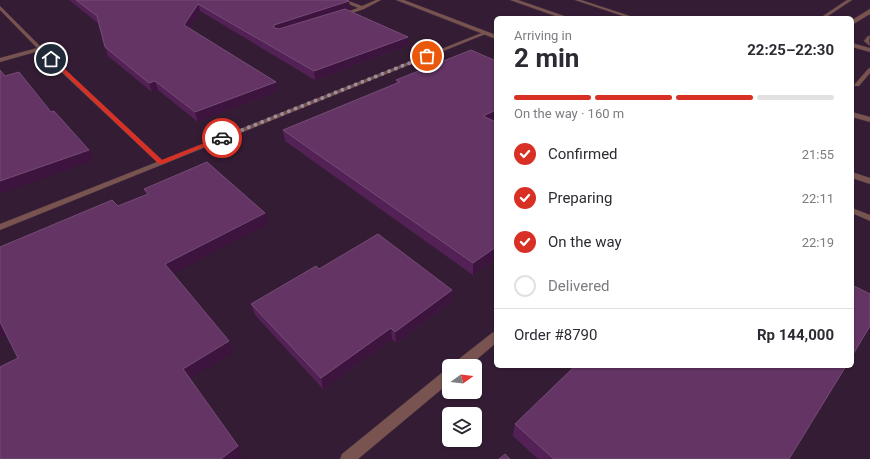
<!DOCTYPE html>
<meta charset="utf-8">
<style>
:root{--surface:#fff;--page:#f7f7f7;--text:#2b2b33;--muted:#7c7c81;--line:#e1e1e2;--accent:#d93025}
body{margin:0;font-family:Roboto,sans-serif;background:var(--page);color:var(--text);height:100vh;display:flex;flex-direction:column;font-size:15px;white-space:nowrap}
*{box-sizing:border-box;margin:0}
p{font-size:13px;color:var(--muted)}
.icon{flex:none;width:22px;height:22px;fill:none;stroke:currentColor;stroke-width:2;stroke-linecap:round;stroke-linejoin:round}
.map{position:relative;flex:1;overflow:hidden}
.drawer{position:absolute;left:494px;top:16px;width:360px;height:352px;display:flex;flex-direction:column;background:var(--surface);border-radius:6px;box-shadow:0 1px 3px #0004}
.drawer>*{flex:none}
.needle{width:26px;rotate:75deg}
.fabs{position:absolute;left:442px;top:359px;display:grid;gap:8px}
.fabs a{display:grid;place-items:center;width:40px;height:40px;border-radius:6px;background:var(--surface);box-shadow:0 1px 3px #0004;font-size:20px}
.pin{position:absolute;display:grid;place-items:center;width:34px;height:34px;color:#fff;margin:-17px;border:2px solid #fff;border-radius:50%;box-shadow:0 1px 4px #0007}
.courier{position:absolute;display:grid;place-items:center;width:40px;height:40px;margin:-20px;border:3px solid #d93025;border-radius:50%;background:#fff;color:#222;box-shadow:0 1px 5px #0007}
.head em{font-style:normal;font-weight:700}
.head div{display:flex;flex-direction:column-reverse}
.head{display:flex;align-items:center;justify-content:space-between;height:68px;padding:0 20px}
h1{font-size:26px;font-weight:700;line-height:30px}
.bar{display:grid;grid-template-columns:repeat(4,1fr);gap:6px 4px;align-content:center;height:48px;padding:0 20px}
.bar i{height:5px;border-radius:3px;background:var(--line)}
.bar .selected{background:var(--accent)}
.bar p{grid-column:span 4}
.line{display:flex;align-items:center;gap:10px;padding:0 20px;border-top:1px solid var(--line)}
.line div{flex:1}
ol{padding:0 20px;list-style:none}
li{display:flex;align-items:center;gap:12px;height:44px}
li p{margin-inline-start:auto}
li .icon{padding:4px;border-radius:50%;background:var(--accent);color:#fff;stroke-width:4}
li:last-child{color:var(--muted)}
li i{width:22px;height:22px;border:2px solid var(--line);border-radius:50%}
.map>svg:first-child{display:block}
</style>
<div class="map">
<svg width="870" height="459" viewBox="0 0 870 459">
<rect width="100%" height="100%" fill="#271427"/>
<path fill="#341d34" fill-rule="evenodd" d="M0,0h870v459h-870zM496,18h356v348h-356zM449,366h26v26h-26zM449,414h26v26h-26z"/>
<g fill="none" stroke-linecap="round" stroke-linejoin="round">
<g stroke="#402e40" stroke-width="1">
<g id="service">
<path d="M340,0h6l16,6 14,-6h5l-17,9 -21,7 -2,-1v-1l17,-6z"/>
<path d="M575,0h6l55,18h-7z"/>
<path d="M847,0h5l-27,18h-5z"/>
<path d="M0,6l42,42 120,112 322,-128 4,1 -488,197v-6l157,-62 -118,-111 -39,11v-4l37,-10 -37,-38z"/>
<path d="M868,36h2l-1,5 1,5 -6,-5z"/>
<path d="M852,43l18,5v4l-18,-5z"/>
<path d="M870,68v5l-11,13h-4v-2l13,-15z"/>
<path d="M852,208l18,7v6l-18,-8z"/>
</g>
</g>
<g stroke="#402e40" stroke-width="1">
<g id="minor">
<path d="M396,0h8l92,35v4z"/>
<path d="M510,0h8l52,18h-9z"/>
<path d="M870,9v5l-18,11v-5z"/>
<path d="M852,112l18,5v5l-18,-5z"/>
<path d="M852,172l18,6v6l-18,-6z"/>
<path d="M496,331v12l-27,23h-15l1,-4 37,-29z"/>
<path d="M449,370v13l-91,76h-18l2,-5 102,-83z"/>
</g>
</g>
<use href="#service" fill="#78534f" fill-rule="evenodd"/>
<use href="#minor" fill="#78534f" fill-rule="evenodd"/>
</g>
<g fill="#542156">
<path d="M69,0h277l3,1 1,8 -2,1 60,27v8l-93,35 -115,-69 -11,17 89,63 -80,31 -40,-32 -6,2 -44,-36 -3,-9 -7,-24z"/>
<path d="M496,61v59l-3,1 3,1v136l-23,17 -188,-134 -2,-11 113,-47v-3z"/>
<path d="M319,269l133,21v11l-56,42 -4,-4 -69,50 -68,-74 -4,-11z"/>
<path d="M515,424l274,35h-251l-25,-23z"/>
</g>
<g fill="#3c143d">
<path d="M349,1l1,8 -74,25v2l-2,-11z"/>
<path d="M198,4l2,7 -14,22 -2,-8z"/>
<path d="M408,37v8l-93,35 -1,-9z"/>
<path d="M155,81l3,9 -6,2 -3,-9z"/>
<path d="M276,82l2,9 -80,31 -3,-10z"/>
<path d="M496,110v10l-13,7v-11z"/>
<path d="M89,150l5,10 -94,34v-13z"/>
<path d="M265,213l3,11 -98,51 -5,-11z"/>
<path d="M496,247v11l-23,17v-12z"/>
<path d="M452,290v11l-56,42 -1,-11z"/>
<path d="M0,322l9,12 -9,4z"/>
<path d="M391,328l1,11 -69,50 -2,-11z"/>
<path d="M229,341l4,12 -45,27 -5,-11z"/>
<path d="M238,446l5,11 -3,2h-19z"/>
</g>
<g fill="#633464" stroke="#764c77">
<path d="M76,0h270l3,1 -75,24v3l5,1 66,-20 63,28 -94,34 -116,-67 -14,21 92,57 -81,30 -40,-31 -6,2 -44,-36 -8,-31z"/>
<path d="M471,50l25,11v49l-13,6 13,6v125l-23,16 -190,-133 117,-48 -4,-2z"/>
<path d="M0,70l5,6 14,-4 32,40 3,-1 35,39 -89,31z"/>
<path d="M207,162l58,51 -100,51 64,77 -46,28 55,77 -17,13h-221v-92l18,-9 -18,-36v-75l112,-47 6,6 30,-12 -4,-5z"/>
<path d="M378,234l74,56 -57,42 -4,-4 -70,50 -70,-74 65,-38 3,3z"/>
<path d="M852,285l18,9v32l-18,30z"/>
<path d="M575,366h271l-57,93h-235l-39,-35z"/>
<path d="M505,454l5,5h-11z"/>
</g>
<path fill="#d93025" d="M50,58h3l109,102 58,-23 5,1 -62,26h-4l-109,-104z"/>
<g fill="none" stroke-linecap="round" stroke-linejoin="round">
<path stroke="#9d8e9d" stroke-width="4" stroke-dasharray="0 7.2" d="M222,138l205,-82"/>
</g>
</svg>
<div class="fabs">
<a><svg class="needle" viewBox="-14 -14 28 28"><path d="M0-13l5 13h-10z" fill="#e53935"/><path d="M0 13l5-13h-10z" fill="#7c7c81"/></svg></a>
<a><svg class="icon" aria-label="layers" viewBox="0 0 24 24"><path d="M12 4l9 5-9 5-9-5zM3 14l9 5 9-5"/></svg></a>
</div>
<div class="pin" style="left:427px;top:56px;background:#ea580c"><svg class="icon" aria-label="bag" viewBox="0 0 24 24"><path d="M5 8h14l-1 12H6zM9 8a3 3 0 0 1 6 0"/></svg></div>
<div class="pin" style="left:51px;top:59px;background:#1f2937"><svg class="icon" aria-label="home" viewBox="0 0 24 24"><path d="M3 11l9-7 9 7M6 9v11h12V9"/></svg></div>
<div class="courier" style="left:222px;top:138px"><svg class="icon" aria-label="car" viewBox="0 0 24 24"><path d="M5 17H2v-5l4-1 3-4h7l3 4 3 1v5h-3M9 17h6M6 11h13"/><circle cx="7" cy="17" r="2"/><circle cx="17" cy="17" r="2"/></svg></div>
<section class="drawer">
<div class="head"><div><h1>2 min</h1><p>Arriving in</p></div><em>22:25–22:30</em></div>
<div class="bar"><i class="selected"></i><i class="selected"></i><i class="selected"></i><i></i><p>On the way · 160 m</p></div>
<ol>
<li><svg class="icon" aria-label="check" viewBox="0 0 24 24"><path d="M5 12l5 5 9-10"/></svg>Confirmed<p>21:55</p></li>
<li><svg class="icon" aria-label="check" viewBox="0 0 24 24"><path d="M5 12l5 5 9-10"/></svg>Preparing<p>22:11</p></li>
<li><svg class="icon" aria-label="check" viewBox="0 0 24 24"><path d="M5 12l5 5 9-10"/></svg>On the way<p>22:19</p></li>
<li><i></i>Delivered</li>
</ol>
<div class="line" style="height:52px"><div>Order #8790</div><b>Rp 144,000</b></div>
</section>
</div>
